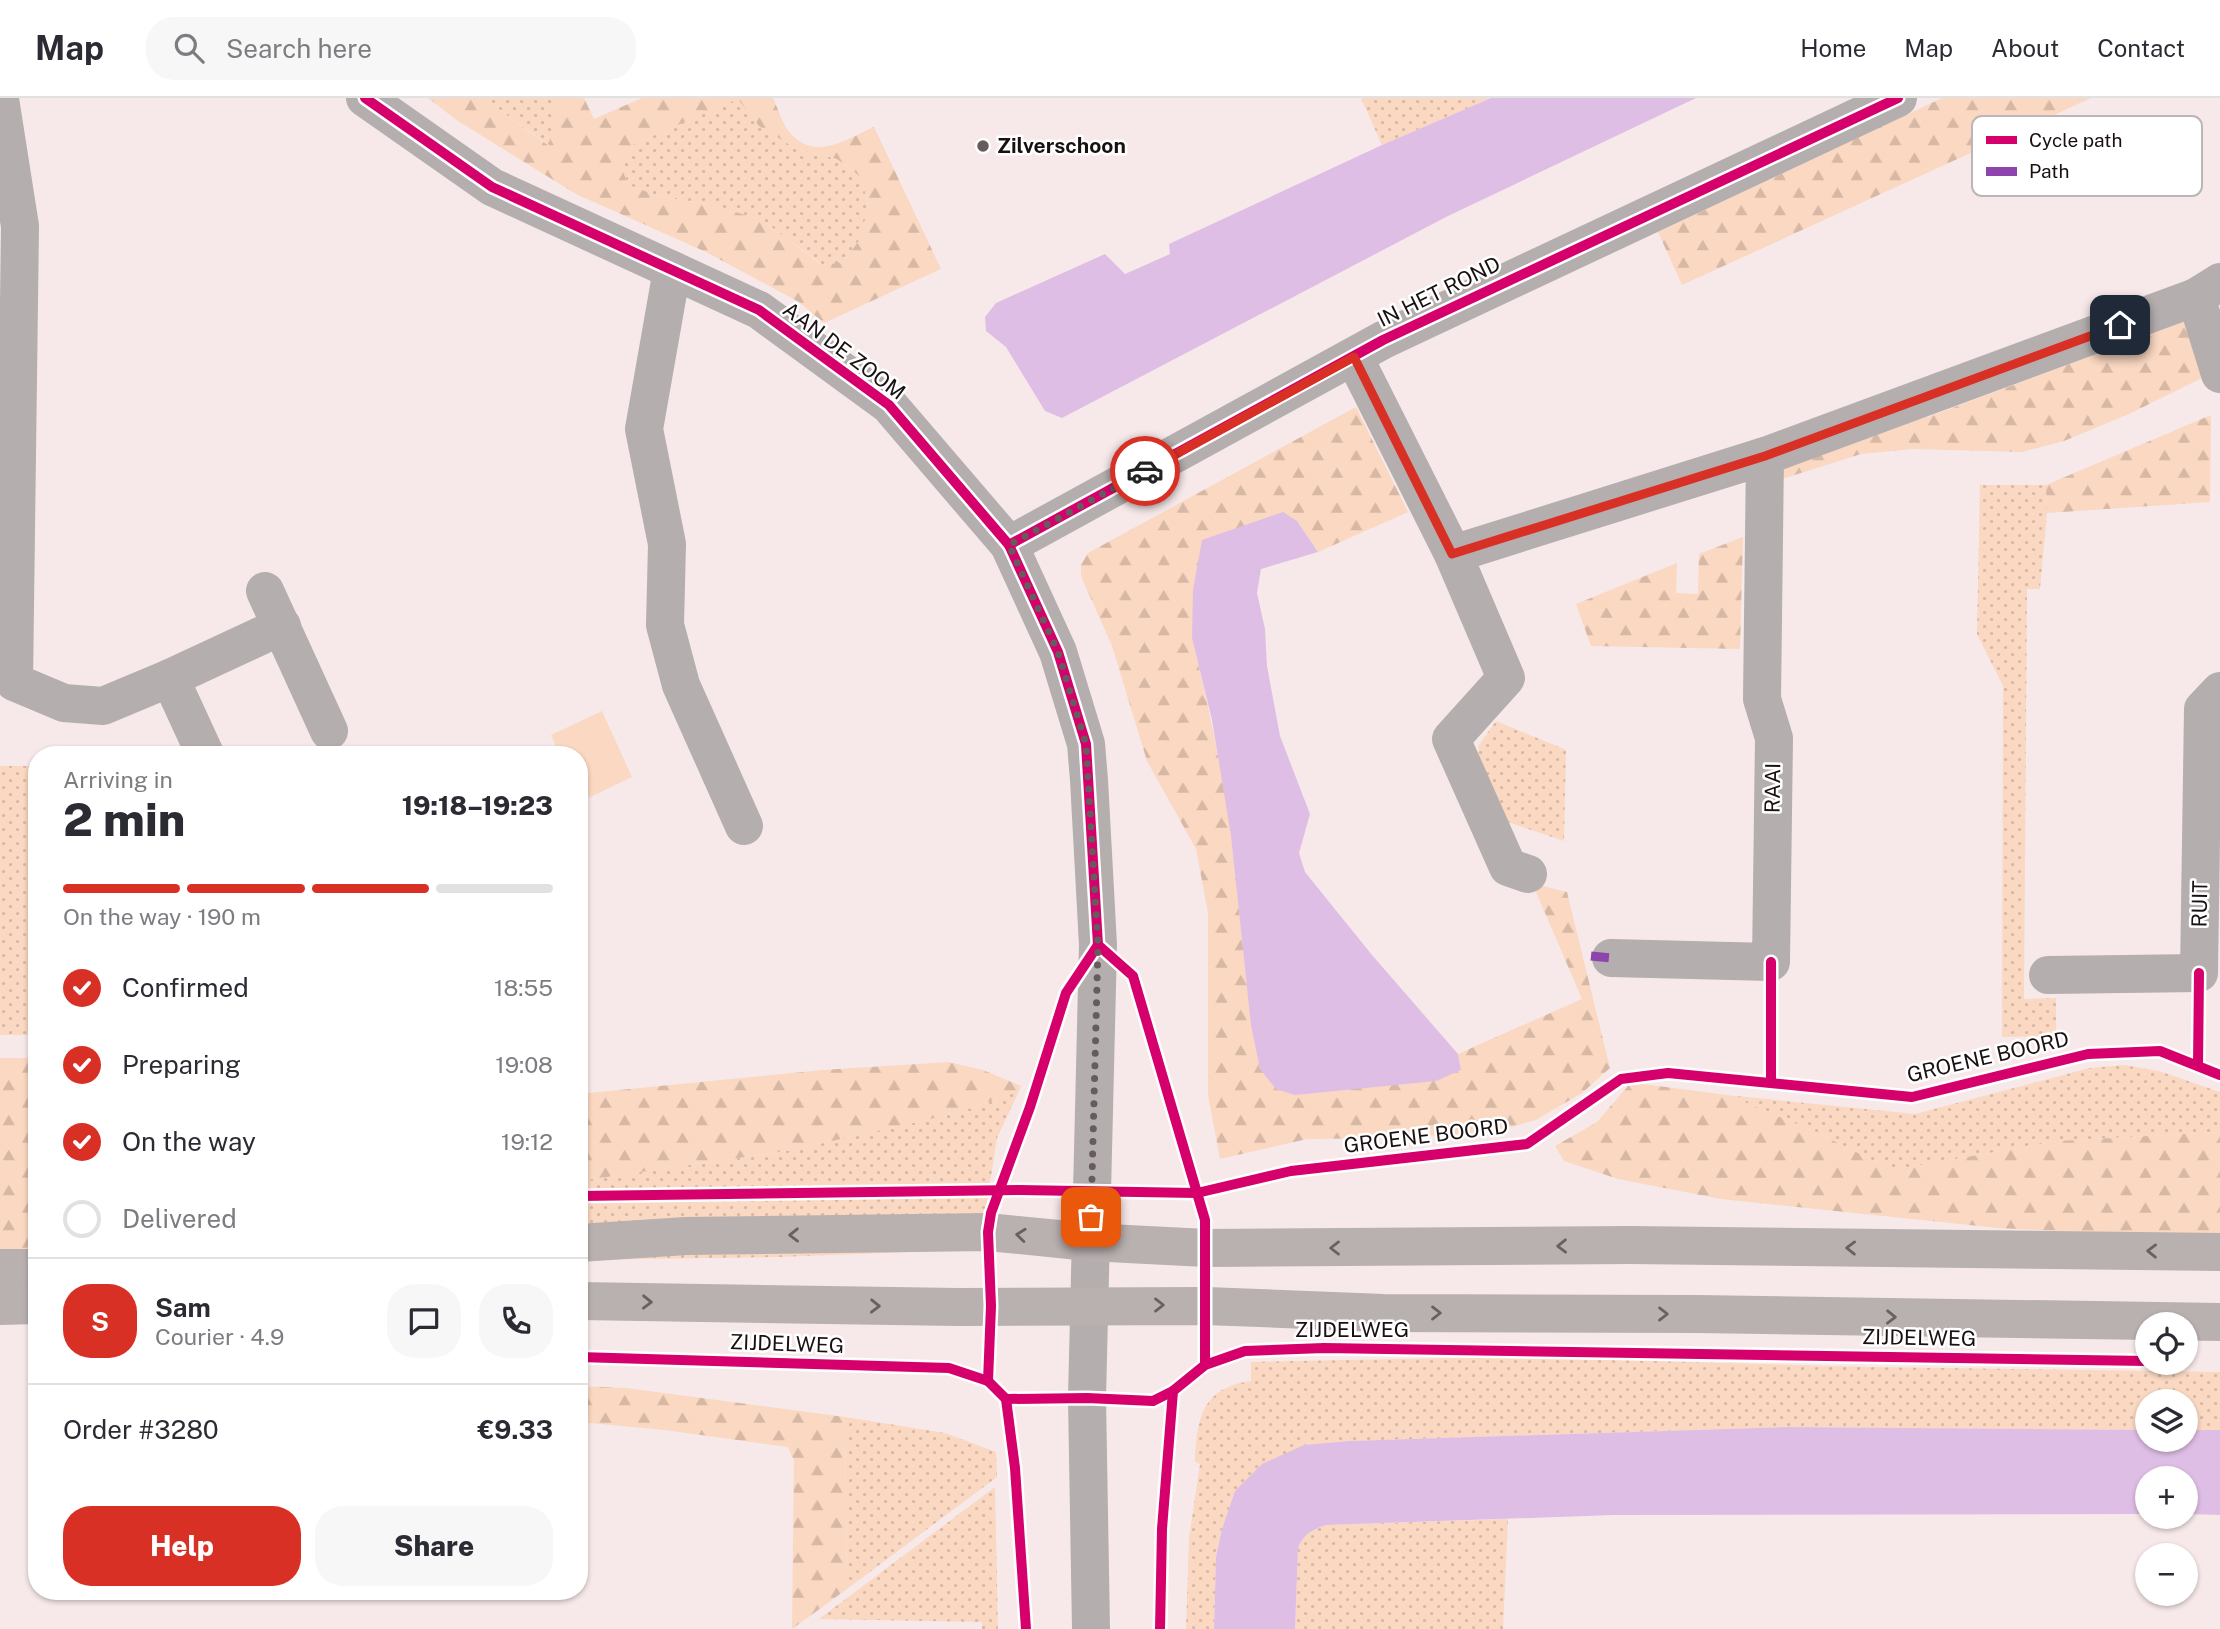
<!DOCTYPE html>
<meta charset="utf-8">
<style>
:root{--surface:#fff;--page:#f7f7f7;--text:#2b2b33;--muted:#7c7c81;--line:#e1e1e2;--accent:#d93025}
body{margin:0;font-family:"Public Sans",sans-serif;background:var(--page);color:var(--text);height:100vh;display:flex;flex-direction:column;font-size:26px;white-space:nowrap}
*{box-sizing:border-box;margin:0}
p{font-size:23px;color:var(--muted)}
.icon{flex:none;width:38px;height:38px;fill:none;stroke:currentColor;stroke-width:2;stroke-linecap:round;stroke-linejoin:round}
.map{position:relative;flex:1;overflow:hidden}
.details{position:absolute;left:28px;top:648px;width:560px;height:854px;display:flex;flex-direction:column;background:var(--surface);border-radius:28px;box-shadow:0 2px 5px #0004}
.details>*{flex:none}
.controls{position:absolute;left:2135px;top:1214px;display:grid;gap:14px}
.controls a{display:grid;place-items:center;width:63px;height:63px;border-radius:50%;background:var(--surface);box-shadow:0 2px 5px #0004;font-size:35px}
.pin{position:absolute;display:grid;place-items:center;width:60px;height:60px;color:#fff;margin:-30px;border-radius:14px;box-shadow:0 4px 10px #0006}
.courier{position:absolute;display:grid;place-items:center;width:70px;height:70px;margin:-35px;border:5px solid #d93025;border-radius:50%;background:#fff;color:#222;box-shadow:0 2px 9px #0007}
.head em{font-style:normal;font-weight:800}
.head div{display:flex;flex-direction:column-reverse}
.head{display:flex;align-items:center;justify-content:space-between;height:119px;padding:0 35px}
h1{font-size:46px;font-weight:800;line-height:52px}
.bar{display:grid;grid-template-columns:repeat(4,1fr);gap:10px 7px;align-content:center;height:84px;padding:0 35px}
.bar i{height:9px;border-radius:5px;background:var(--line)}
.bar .on{background:var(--accent)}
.bar p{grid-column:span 4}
.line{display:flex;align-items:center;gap:18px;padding:0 35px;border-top:2px solid var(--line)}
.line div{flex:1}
.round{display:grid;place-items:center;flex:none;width:74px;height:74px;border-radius:28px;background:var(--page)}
ol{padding:0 35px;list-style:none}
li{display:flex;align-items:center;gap:21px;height:77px}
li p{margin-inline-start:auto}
li .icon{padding:7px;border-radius:50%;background:var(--accent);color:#fff;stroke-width:4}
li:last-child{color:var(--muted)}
li i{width:38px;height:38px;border:4px solid var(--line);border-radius:50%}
.primary-button{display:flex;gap:14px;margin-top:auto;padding:14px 35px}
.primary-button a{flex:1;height:80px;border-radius:28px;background:var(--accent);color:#fff;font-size:28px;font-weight:800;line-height:80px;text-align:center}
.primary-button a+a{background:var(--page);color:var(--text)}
header{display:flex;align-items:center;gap:42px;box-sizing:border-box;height:98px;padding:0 35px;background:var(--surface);border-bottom:2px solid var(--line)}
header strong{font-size:33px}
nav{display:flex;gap:38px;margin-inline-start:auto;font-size:24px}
.search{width:490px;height:63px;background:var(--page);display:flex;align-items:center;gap:18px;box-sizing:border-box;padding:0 24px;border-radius:28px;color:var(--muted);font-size:26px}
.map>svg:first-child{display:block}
</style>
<header>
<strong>Map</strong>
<div class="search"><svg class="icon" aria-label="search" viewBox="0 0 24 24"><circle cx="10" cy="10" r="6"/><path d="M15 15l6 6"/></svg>Search here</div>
<nav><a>Home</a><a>Map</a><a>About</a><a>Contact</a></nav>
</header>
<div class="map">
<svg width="2220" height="1531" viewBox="0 0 2220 1531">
<defs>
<pattern id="grass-dots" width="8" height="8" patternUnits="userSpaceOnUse" patternTransform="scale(1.75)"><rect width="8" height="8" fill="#fad8c1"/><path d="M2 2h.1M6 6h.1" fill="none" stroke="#d6b8a5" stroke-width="1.8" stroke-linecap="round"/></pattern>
<pattern id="forest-firs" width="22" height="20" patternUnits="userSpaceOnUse" patternTransform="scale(1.75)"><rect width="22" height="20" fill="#fad8c1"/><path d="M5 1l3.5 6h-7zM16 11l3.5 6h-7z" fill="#d6b8a5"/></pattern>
</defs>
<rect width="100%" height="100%" fill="#f7e9ea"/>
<g fill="url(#grass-dots)">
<path d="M483,0h68l3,6 -4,42z"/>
<path d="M739,0l20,28 36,22 42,11 25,19 6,28 -7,32 -18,24 -20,3 -61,-45 -43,-13 -60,-11 -31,-11 -8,-22 14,-19z"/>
<path d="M1361,0h130l-109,47z"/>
<path d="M1980,387h66l1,28 -7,76h-13l-3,410 32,-1v38l-54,1 1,-351 -26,-52z"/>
<path d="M1496,623l70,29 -2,91 -62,-21 -24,-65 1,-10z"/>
<rect x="0" y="668" width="37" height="269"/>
<path d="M2124,967l35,6 61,21v40l-162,9 -166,29 -74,-37 -91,-38 188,19 175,-46z"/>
<path d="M1019,993l-22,47 -16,103 -16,9 -186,7 -200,3v-79l208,-30 170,-38z"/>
<path d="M1504,1259l366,10 350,5v58h-34v-28h-39v28l-360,-3 -438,14 -45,4 -69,46 -13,38 -6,28 -2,72h-28l3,-91 11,-74 -5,-2c2,-43 6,-74 56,-81v-19z"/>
<path d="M845,1319l100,16 51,19 1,25 -150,112z"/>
<path d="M995,1389l3,142h-16v-7l-163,-3z"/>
<path d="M1508,1421l-5,110h-208l3,-80c5,-15 14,-19 28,-24z"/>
</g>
<g fill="url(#forest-firs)" fill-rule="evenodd">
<path d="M428,0h55l66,48 5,-42 -3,-6h33l10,21 48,-21h131c5,10 9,26 17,35 26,29 56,6 84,-6l67,142 -117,54 -25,-21 -93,-50 -130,-58 -118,-73zM738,1l21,27 36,22 42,11 25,19 6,28 -7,32 -18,24 -21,3 -60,-45 -43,-13 -60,-11 -31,-11 -8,-22 14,-19z"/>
<path d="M1942,0h149l-409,187 -24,-53z"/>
<path d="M2187,222l17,57 -75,37 -65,27 -42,11 -109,-3 -52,5 -79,25 -1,-16 136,-48 11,2z"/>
<path d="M1356,309l52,105 -90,40 -21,-31 -105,117c16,65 30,131 39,198 10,78 14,156 29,233l201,1 -3,-16 124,-55 -46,-107 3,-7 28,7 43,176 -28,25 -46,27 -43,12 -99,6 -87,1 -87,20 -12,-64v-182l-12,-64 -49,-88 -35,-115 -31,-70v-11l7,-12z"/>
<path d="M2211,317l-1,87 -163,11 -1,-28z"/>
<path d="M1743,439l-3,112 -149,-3 -15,-42 101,-41 -1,30 22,1 1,-40z"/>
<path d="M0,960h37v142l-12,61h-25z"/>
<path d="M948,964l35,8 38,16 -2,5 -62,22 -170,38 -208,30v-87l244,-24z"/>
<path d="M1643,986l84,11 91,38 74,37 166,-29 162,-9v103l-97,-1 -125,-6 -277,-29 -103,-20 -54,-18 -9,-15 42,-24 31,-36z"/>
<path d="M579,1288l47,2 219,29 2,172 -55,40 2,-168 -6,-14 -123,-17 -86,-8z"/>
</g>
<path fill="#fad8c1" d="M602,613l30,66 -52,25 -1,-48h-20l-8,-19z"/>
<g fill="#dfbee5">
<path d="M1491,0h205l-248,118 -386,202 -17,-7 -39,-64 -20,-16 -1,-14 11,-14 109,-49 20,20 45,-20 -1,-10 213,-99z"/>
<path d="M1283,414l14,9 21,31 -57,17 -4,24 8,36 2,37 13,70 30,78 -11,39 6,19 67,83 86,99 3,16 -25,11 -141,14 -19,-6 -16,-20 -9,-44 -20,-189 -19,-116 -20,-82 1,-48 9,-50z"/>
<path d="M1787,1329l360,3v10h39v-10h34v85l-34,-1v-35h-39v35l-533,1 -288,10c-14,5 -23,9 -28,24l-3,80h-81l2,-72 6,-28 13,-38 27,-27 42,-19 45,-4z"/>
</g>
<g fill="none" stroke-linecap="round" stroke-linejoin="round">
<g stroke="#b4aeae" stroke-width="38">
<path d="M365,0l127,89 267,123 130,95 120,140 49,107 28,92 3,36 9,165 -11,453 4,231"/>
<path d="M0,1l20,127 -6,456 50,21 39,3 67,-28 35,76"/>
<path d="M672,172l-28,159 23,115 -2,81 16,60 63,141"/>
<path d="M2196,199l24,77"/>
<path d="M1354,259l99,197 312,-98 431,-159 24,-15"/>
<path d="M1009,447l374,-205 515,-242"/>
<path d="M1453,456l53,124 -55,61 57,128 20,7"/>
<path d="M265,493l64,140"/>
<path d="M170,580l112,-52"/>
<path d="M1611,860l160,4 3,-224 -12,-39 3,-243"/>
<path d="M2048,877l151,-2 4,-264 17,-18"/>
</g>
<g stroke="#b9b0b0" stroke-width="38">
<path d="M579,1145l107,-7 302,-4 101,10 117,6 424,-3 590,7"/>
<path d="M0,1170h37"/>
<path d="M579,1203l379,6 248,-1 177,7 314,1 523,8"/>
<path d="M0,1208l37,-1"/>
</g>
<path stroke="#8e44ad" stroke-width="9" stroke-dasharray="18 9" stroke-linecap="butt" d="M1591,858l20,2"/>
<g stroke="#fff" stroke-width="15">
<g id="cycleway">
<path d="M365,0l127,89 267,123 130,95 120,140 49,107 28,92 12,201"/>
<path d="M1009,447l374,-205 515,-242"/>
<path d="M1098,847l35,31 72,244v145"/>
<path d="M1771,864v121"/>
<path d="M2198,968l1,-93"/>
<path d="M579,1098l440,-6 178,3 94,-22 236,-27 94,-65 47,-6 244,24 176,-43 72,-3 60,24"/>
<path d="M579,1259l370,11 39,13 18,18 81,-1 66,3 20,-10 32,-26 40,-14 79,-3 823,13"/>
<path d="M988,1283l3,-75 -3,-74 3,-19 39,-106 36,-114 32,-48"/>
<path d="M1006,1301l9,69 11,161"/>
<path d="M1160,1531l2,-100 11,-138"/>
</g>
</g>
<use href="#cycleway" stroke="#d6006c" stroke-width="10"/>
</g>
<defs><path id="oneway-chevron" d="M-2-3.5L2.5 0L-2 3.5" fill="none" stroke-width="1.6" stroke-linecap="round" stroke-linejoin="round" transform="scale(1.75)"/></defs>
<g stroke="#696060">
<use href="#oneway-chevron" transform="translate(794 1137) rotate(179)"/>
<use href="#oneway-chevron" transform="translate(1021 1137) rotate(-174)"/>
<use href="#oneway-chevron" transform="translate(1562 1148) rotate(179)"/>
<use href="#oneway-chevron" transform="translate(1335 1150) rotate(-180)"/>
<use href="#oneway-chevron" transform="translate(1851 1150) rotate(-179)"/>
<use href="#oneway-chevron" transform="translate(2152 1153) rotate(-179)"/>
<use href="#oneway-chevron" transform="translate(647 1204) rotate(1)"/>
<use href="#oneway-chevron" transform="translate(1159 1207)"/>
<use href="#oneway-chevron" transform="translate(875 1208) rotate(1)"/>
<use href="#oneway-chevron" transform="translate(1436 1215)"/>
<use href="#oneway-chevron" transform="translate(1663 1216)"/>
<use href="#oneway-chevron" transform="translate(1891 1219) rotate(1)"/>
</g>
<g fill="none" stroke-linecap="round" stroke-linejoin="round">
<path stroke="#675c5d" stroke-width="7" stroke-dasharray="0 12.6" d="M1091,1119l7,-272 -12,-201 -28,-92 -49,-107 136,-74"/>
<path stroke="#d93025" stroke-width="9" d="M1145,373l209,-114 98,197 313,-98 355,-131"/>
</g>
<circle fill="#675c5d" stroke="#fff" stroke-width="2.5" cx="983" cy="48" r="7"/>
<g text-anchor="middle" stroke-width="5" stroke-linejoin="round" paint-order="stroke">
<g font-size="21" font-weight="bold" fill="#191011" stroke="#fff" text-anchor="start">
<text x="997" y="55">Zilverschoon</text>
</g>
<g font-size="21" fill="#191011" stroke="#fff">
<text transform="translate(1439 194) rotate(-26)" y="7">IN HET ROND</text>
<text transform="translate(844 253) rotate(37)" y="7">AAN DE ZOOM</text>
<text transform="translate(1773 690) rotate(-89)" y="7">RAAI</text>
<text transform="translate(2200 806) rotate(-89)" y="7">RUIT</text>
<text transform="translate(1988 959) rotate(-13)" y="7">GROENE BOORD</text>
<text transform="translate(1426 1038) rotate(-7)" y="7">GROENE BOORD</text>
<text x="1352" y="1239">ZIJDELWEG</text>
<text transform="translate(1919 1240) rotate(1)" y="7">ZIJDELWEG</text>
<text transform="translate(787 1246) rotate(2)" y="7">ZIJDELWEG</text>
</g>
</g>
<rect x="1972" y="18" width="230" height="80" rx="10" fill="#fff" stroke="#bab7b8" stroke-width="2"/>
<rect x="1986" y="38" width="31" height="8" fill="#d6006c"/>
<rect x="1986" y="69" width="31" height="9" fill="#8e44ad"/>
<g font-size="19" fill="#191011">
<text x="2029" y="49">Cycle path</text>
<text x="2029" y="80">Path</text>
</g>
</svg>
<div class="controls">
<a><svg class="icon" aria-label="locate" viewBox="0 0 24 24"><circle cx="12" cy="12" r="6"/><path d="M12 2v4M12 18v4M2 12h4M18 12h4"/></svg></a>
<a><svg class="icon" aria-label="layers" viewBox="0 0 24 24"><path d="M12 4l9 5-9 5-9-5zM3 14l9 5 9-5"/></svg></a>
<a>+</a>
<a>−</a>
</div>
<div class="pin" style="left:1091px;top:1119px;background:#ea580c"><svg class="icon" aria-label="bag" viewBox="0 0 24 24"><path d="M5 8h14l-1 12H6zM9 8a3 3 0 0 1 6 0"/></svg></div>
<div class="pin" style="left:2120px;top:227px;background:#1f2937"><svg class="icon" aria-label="home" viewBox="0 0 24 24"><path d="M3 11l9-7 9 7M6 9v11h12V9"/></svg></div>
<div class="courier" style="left:1145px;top:373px"><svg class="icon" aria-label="car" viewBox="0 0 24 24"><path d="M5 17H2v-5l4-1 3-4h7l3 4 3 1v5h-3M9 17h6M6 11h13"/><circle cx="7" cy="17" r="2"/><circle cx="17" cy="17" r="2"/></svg></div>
<section class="details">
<div class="head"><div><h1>2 min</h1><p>Arriving in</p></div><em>19:18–19:23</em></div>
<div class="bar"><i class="on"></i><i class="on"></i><i class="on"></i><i></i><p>On the way · 190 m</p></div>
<ol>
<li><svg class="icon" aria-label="check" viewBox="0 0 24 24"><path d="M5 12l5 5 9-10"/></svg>Confirmed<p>18:55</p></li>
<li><svg class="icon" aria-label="check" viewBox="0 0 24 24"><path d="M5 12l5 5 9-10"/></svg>Preparing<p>19:08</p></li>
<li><svg class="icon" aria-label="check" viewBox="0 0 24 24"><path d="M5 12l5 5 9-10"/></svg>On the way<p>19:12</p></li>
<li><i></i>Delivered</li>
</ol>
<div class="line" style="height:126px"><b class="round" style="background:var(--accent);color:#fff">S</b><div><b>Sam</b><p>Courier · 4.9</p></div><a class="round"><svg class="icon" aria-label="chat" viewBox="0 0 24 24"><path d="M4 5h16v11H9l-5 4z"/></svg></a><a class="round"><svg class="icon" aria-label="phone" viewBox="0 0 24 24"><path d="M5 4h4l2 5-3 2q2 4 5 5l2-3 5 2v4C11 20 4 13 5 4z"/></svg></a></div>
<div class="line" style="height:91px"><div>Order #3280</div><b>€9.33</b></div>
<div class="primary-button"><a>Help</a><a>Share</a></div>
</section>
</div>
